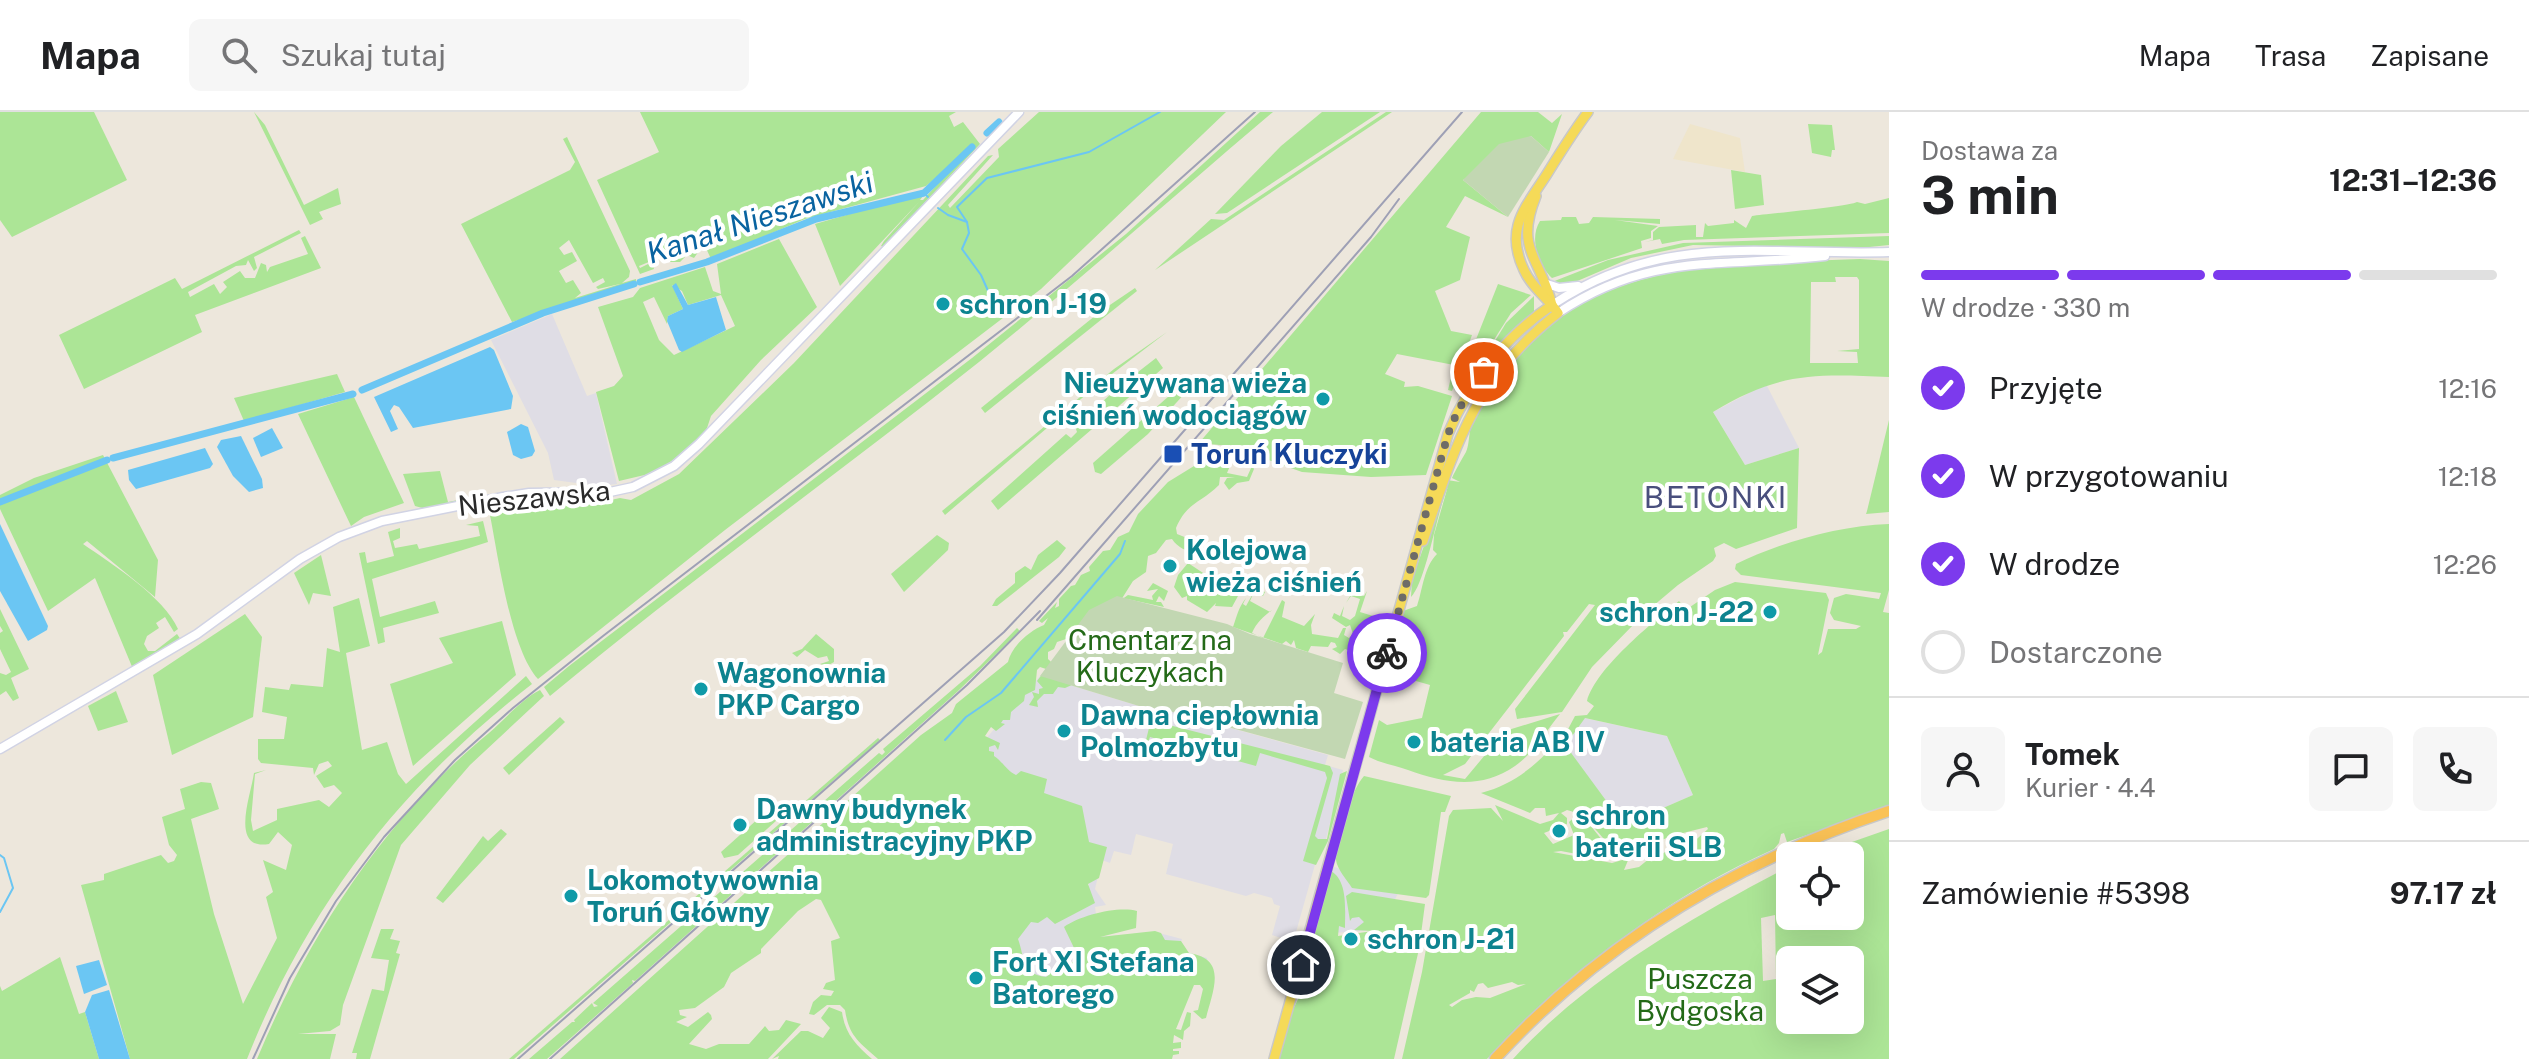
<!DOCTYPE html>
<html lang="pl">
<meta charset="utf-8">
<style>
:root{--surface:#fff;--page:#f6f6f6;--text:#202124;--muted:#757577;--line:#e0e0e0;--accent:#7c3aed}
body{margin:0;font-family:"Public Sans",sans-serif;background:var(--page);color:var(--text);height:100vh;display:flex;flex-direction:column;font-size:30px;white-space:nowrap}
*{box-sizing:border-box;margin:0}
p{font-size:26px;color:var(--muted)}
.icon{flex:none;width:44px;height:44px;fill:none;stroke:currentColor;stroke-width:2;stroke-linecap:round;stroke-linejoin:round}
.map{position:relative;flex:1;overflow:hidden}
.side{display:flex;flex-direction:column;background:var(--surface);width:640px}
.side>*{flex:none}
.tools{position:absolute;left:1776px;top:730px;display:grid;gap:16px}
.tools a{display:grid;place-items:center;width:88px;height:88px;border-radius:12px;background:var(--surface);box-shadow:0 8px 32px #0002;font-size:40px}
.pin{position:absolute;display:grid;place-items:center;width:68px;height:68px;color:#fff;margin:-34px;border:4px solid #fff;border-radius:50%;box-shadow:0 2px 8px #0007}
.courier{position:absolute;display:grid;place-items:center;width:80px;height:80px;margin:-40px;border:6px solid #7c3aed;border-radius:50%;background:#fff;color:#222;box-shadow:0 2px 10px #0007}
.head em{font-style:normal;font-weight:700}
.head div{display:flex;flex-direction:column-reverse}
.head{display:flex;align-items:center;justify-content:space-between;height:136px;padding:0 32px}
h1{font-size:52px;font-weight:700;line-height:60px}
.bar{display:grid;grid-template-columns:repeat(4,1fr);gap:12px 8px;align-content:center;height:96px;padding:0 32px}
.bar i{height:10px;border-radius:6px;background:var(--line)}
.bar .active{background:var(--accent)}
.bar p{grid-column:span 4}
.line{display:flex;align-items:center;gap:20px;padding:0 32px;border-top:2px solid var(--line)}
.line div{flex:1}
.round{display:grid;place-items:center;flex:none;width:84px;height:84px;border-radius:12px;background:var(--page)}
ol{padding:0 32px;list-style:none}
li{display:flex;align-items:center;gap:24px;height:88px}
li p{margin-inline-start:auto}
li .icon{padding:8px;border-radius:50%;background:var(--accent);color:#fff;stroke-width:4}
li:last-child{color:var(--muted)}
li i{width:44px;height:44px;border:4px solid var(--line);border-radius:50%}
header{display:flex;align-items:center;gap:48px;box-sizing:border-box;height:112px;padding:0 40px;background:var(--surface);border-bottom:2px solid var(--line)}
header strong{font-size:38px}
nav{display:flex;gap:44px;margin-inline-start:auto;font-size:28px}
.search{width:560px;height:72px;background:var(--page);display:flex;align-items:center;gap:20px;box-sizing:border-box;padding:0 28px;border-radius:12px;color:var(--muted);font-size:30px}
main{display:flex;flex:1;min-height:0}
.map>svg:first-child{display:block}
</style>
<header>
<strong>Mapa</strong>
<div class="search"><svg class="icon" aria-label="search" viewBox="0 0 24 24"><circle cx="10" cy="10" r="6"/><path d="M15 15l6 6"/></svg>Szukaj tutaj</div>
<nav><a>Mapa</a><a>Trasa</a><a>Zapisane</a></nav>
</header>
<main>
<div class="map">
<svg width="1889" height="947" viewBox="0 0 1889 947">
<rect width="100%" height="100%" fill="#ede7dc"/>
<g fill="#dfdde5">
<path d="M552,202l35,82 9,-3 21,91 -18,2 -45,-6 -6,-27 -57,-113z"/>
<path d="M1766,272l33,64 -54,17 -32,-53z"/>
<path d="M1040,564l99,30 30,5 159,44 -3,10 18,5 -18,73 -9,18 -25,89 -10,-12 -9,-3 8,-29 -6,-2 -2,-6 -18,-5 -8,3 -80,-22 7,-30 -37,-10 -5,21 -17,-4 -4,12 -8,-3 -7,29 11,16 -11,2 4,30 56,-5 27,7 -4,11 29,8 2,20 -268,81 -44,-233 192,67 -1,-47 -48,-51 -26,-17 -27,-25 -3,-12z"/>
<path d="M1584,606l83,18 26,59 -69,30 -59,-79z"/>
<path d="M1332,754l67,25 -18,38 -69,6z"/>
</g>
<path fill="#efe5cb" d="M1690,12l50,14 5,34 -72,-13z"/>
<g fill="#ace596" fill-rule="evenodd">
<path d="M0,0h94l33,68 -115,57 -12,-17z"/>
<path d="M254,0l11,13 39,80 34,-17 3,16 -22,8 4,7 -13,6z"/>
<path d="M640,0h316l-7,4 5,11 9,-5 17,22 -96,103 -3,-1 3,-5 35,-39 -79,84 -25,-62 80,-23 28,-5 -3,4h3l44,-48 -41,34 -121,33 -94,40 -11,-24 1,13 -7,10 -7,-3 -7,7h-11l-8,-5 -22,9 1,2 12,-6 2,7 -14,5 -43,-94 62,-28z"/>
<path d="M1039,0h187l-185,177 -316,241 -187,149c-28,-31 -40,-125 -49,-169l103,-6 28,-6 11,2 48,-26 115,-111 194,-207 5,-1 -45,50 2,3 49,-51 -1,-8z"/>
<path d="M1260,0h13c-98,83 -194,169 -294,250 -142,113 -290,218 -429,334l-6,-9 25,-21 403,-308 154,-124z"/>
<path d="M1322,0h58l-153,101 -12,1 66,-68z"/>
<path d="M1386,0h6l-237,158 56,-51 13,1z"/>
<path d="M1481,0h57l14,11 10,-9 -13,38 -18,-16 -68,44 45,37 -43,-21 -19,31 24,10 -10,43 -25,11 16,40 21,4 -20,56 -4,-1 6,-25 -57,-11 -12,20 20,8 -1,5 14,-1 34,10 -26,79 -55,2 -69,-5 -72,-26 -31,-3z"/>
<path d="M1808,12l24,1 3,25h-3l-1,7 -19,-4z"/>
<path d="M567,25l63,134 -1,6 -7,6 14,-4v7l-124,36 -51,-98 109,-54 5,-8 -12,-23zM569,128l24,43 10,-5 2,4 -9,5 2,2 22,-5 -45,14 6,-5 -8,-13 -7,3 -7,-12 18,-10 -5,-9 -8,3 -5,-7z"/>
<path d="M1731,58l30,5 3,30 -29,4z"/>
<path d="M1889,86v35l-205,7 -22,4 -2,-5 -15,3 8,-2v-8l6,-5 37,-2v12h7l2,-14 3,3 26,-3v-3l12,8 6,-12c15,-2 99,-10 105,-14l8,2z"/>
<path d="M1562,105h14l3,7 10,-1 4,-6 67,2v5l-45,-4 43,6 -7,5v7l-10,3 1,7 -90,30c-14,-13 -23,-40 -12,-57l21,-1z"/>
<path d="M299,118l2,3 -47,24 3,11 -3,3 -6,-11 -2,5 -10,1 -48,26 2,5 24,-13 6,10 7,-7 -4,-5 17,-11 5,7h10l6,-15 5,2 1,7 3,-5 38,-13 -7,-16 4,-2 16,32 -126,47 7,17 -118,57 -25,-54 116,-57 7,11z"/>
<path d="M1889,124v9l-29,3 -167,-3 -62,13 -63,27 -16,-3 56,-22 75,-17z"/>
<path d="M779,127l38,68 -56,53 -50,56 -5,15 -25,24 -28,18 -34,8 -23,-89 18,-6 9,-10 -25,-69 35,-10 7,-9 65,-21 8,24 8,3 -4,-30zM672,173l10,6 6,14 33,-10 14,31 -61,29 -15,-15 -16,-38 11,-5 13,27 1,-8 15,-7z"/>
<path d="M1860,147l29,2v116c-75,-3 -110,-5 -176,35l32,53 54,-17 -2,80 -61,21 -12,-6 -10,5 2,8 -3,5 -35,24 -38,32 -6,-12 3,16 -45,46 -30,45 -45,7 -2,-10 80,-104 -6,-1 -22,28h-4l1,4 -99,128 -22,11 22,4 40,-48 55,-17c-15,18 -25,38 -45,52 -34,24 -71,17 -107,4 -14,-5 -28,-7 -39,-13l10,-37 8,5 35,-7 8,-33 -21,-6 -7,5 -14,-4 11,-30 -2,-1 6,-38 14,-5c6,-18 7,-39 20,-52l-4,-4 1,-15 14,-49c-11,25 -22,96 -37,111l1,-17 35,-100 13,2 -8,-4c4,-9 10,-19 14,-26 5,-11 1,-26 12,-44 95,-153 223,-142 382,-149zM1835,165h22l2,3v69l-22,2 20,1 1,11h-48l1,-81h25z"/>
<path d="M1498,172l33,11 -20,18 -26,41 -5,1 -7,-8z"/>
<path d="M1135,176l2,3 -152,122 -4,-5 120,-97z"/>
<path d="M1534,184v17l-52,49 24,-39z"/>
<path d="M1167,220l-72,55 -150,128 -3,-4 172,-142z"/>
<path d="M1156,246l7,10 -165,142 -7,-9 75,-67 5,4 6,-6 -2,-6 46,-41 5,4 7,-4 -4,-6z"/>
<path d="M337,262l8,18 -101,29 -10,-23z"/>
<path d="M1186,269v11l-38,42 -47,40 -6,-2 -2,-9z"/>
<path d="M354,285l50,106 -40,14 -13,9 -53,-112z"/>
<path d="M1889,308v92l-23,2 1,-3z"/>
<path d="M1211,338l20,4 2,5 -6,14 20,4 5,-11 2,3 -5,12 -12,2 -8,7 -5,-7 3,-5 8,-1h-15l-1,8c-18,18 -32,17 -43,43l1,6 15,6 8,-3 6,3 -2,4 -4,-1 -2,9c-11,0 -20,-4 -26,-13l-6,1 -10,13 -8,3 -2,16 -13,9 -12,19 7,-5 25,5 -1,-4 6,-7 -11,2 6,-8 15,8 -4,10 -5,-5 -3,6h5l3,5 -37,-8 -55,38 -15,5 -3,7 -6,3v7l26,25 -9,4 -7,-1 -5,7h-9l-7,7 1,6 -9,-2 5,-8 -2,-5 7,2v-5l4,-1 -6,-7 9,-12 -6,-2 -3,3 -2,20 -10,5 -1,6 -13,11 -1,8h-7l-2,3 4,1 -9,7 -5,-4 -6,9 15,7 -2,7 -3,-5 -6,2v4l5,1v4c9,6 13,15 22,19l5,-4 26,8 -3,14 38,13 7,36 18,5 -8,31 -11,6 7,19 -40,21 -8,-7 -9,6 -7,-1 -13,17c7,19 3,35 28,38l17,-15h21v-4h-9v-8l-11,-23c17,-12 54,-21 73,-16l-1,17 -36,9 55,-6 6,2 4,7 16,1 8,12c39,6 24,37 17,65l-4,1 -9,-8 5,-1 5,-21 -3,-4h-6l-18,44 5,1 6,-18 4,1 -1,13 -6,5 -1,9 -9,-5 -1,8 8,-1v6l-8,1v2h6v3l-6,1 -1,4h-294c-20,-18 -29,-23 -33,-49l-5,-5h-13l-13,10 -5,-1 4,-12 8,-7 10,1 3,-5 -11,-2 3,-6 9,-3 -4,-39 9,-3 -19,-38 -5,-1 -18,12 -37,38v4l-30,20 -7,14 -29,21 -16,2 1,5 7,2 -11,5 12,5 20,-15 3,3 1,4 -23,25 17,5 13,-5h30l16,-18 4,5 10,-1 7,-10 15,4 -33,35h-208l361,-324 31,-22 4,-9 52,-42c4,-17 23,-32 36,-37l4,-7 -6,5 -3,-2 18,-19 -2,6 4,-2v-7l12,-13 4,-1 6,-10 9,-4 -1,-4 14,-16 7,-1 8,-13 11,-5 9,-18 30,-32 26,-16 7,-11z"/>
<path d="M103,343l55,105 -3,37 -68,-56 -4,3c29,20 81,53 95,85l-4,3 -9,-15 -9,6 3,5 -12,8 -3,8 4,7h7l22,-17 4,6 -48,29 -38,-91 -47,33 -48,-102v-14l34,-17z"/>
<path d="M440,359l8,31 35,-7 -57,14 -11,-3 -12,-32z"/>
<path d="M483,409l5,21 -116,37 8,38 55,-16 4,12 -56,15 2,14 -7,2 -19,-91 6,-1 2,11 27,-7 -6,-24 12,-4v10l-7,3 2,7 22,-4 2,5 61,-13 -2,-10 -12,-1z"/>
<path d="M1889,412v66l-6,22 6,1v193l-102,36 -3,-9 -3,1 -2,9 -5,6c-110,49 -204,123 -287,210h-85l20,-87 27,-156 4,-6 38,-2 12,13 -8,-16 45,19 13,-4 6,-7 -13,3 -1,-8h-10l-5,5 -49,-20c36,-10 56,-29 80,-55l7,4 -2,4 58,79 69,-30 -26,-59 -82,-18 -13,18 -6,-3 9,-17 12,-1 7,-9 -7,-5c9,-33 65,-78 92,-100l6,7 5,-1 25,-17 20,-8 91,11 3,7 -11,55 4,-3 6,-23h28l5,-3 -27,-6 -4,-7 4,-15 12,-4 33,5 2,-6 -140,-18 -6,-6 1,-5c46,-22 101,-38 153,-40zM1567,698c29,7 38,43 60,42l6,-5 17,-5 -24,14 45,-20 36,-9 1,2 -19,17 -8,-1 -7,8 -4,-4 -8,5 -1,4 -11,4 7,-4h-7l-11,9 -15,3 5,-12 -17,5 -59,-11 8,-1 47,9 18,-2 -11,-2 -25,-31 -13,-10 -8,7 5,13 -21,9 -9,-11 23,-9v-6l-6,-5zM1512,870l6,3 8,-1 -36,14 -14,-1 -14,3 -10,7 -3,-2 21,-12v-3l4,2 4,-8 5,-1 5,5z"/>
<path d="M937,423l12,8 -1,7 -44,42 -13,-18z"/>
<path d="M1057,428l9,8 -7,9 -62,49h-5l4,-7 19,-16v-10l10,-7 6,4 7,-15z"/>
<path d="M321,443l10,41 -18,-3 -4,12 -15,-32z"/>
<path d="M1188,451l50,33 -6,11 -17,-1 1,-3 -9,9 -20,-12v-4l-5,2 -8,-11 4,-12z"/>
<path d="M1256,476l9,4 -2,4 -9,-4 -4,9 20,11 2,-2c-8,6 -16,13 -20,23l11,5 19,-38 3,2 -3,15 22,9 11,-12 -4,11 1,9 26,4 5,-10h3l-2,7 5,3 4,-4 -3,-9 -4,2 -14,-9 2,-5 6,3 4,-10 -2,10 8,4 5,-4 5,-17 -9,-3 -5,7 7,-12 11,5 3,-5 -7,21 13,4 -2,8h-9l-5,5 -5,20 2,3 -9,-3 -5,5 -8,-5 5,-2 -2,-4 -4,-1 -3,5 -17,-1 -3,6 -12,-4 -2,-8 -3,5 -5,-4 -4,3 -49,-17c4,-11 5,-19 13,-29l-3,6 3,2z"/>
<path d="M359,486l11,48 -24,7 16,97 25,-8 11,32 8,10 120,-108 6,8c-130,101 -224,221 -285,375h-117l-49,-174 23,-5v-6l57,-19 7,8 6,-2 3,-6 -8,-10 -7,-28 23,-8 -5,-20 21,-7 10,1 8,26 -28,10 23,95 29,90 34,-66 -11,-41 7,-5 -10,-32 23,10 6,-25 -14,-13 -9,12c-40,7 -18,-49 -15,-71l12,-3 -11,4 -4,46 2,11 24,-11v-11l42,-9 10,7 13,-14 -8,-8 -10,3 -8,-12 16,-10 -4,-5 -9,3 -5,11 -1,-7 -52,-5 -3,-4v-20h26l3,-22 -25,-5 3,-25 24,3 2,-6 32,3 4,-39 13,4 -7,-45z"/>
<path d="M0,497l29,60 -18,9 8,20 -6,3 -7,-10 -6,4v-22l6,2 5,-3 -11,-23v-16l3,-2 -3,-5z"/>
<path d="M245,502l17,23 -9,80 -81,38 -19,-80z"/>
<path d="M502,509l14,54 -103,91 -23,-82 63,-21 -14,-25z"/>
<path d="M1017,516l3,3 -63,61 -322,289 -3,-1 1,3 -86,76h-18l43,-37h3l-1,-2 18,-17 2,4 4,-1 -5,-3 286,-250 3,2 3,-3 -2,-3 97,-83z"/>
<path d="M816,522l18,15v13l-7,4 -7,-2 9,-3 -2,-5 -9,2 -13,-8 -8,7 -5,-4 10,-4z"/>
<path d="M540,578l4,6 -74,69 -69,80 -58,160 -3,20 -10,6 -32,3h38l-6,25h-73c51,-123 128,-241 232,-326 16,-14 33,-34 51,-43z"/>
<path d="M116,579l12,31 -30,9 -10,-25z"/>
<path d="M560,605l5,5 -56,53 -6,-7z"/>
<path d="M1165,612l165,42 3,7 -18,63 3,3h9l13,-65 7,-3 -19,70 -12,24 -13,-4 24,-83 -2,-6 -65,-19 -4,13 -106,-29 -3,8 -2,-1 4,-16z"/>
<path d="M878,626l2,2 -366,319h-5z"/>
<path d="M1364,664l87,20 -6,16h-4l-12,83 -3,3 -74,-10c-5,-8 -15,-19 -16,-28 -3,-19 16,-71 28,-84z"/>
<path d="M770,696l7,12 -39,35 -14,3 -3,-6z"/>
<path d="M501,717l6,5 -64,69 -7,-5 47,-62 5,5z"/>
<path d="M1889,717v230h-376c75,-82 179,-142 277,-193v50h60v-60h-38zM1775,803l1,64 -13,2 -2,-63zM1790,848h60v60h-60z"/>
<path d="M1331,759c17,10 14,38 14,57l-6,-2 -1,10 35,-5 -19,-1 10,-8 -5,-5 -7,1 -2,3 -4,-25 6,-4 73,12 -6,45 -25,110h-116l12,-43 16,-34 7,-47z"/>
<path d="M381,817h13l-4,10 10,2 -4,12 4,1 -30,105h-14l1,-6h-5l20,-64 12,2 5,-31 -18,-2z"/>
<path d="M60,845l19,57 6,-2 14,47h-99v-73l2,5z"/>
<path d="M829,895l13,5c3,22 14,33 30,47h-94l1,-3 -7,3 29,-28h7l15,7 7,-10 -9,-10z"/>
</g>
<g fill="#c2d7b2">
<path d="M1531,24l18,16 -41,65 -45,-37 36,-36z"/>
<path d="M1117,484l110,28 23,10 93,29 -9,30 29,9 -18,57 -176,-48 -30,-5 -99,-30 49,-66z"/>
</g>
<g fill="#6bc6f3">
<path d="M676,171l12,22 28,-8 10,33 -44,22 -3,-2 -12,-29 1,-5 15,-7 -11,-23z"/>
<path d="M490,235l4,3 19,46 -2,13 -98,19 -14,-21 -5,-2 -4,6 8,18 -7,3 -17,-35z"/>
<path d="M521,312l7,3 7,24 -3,5 -11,3 -8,-4 -6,-23z"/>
<path d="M272,316l11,20 -22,9 -8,-19z"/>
<path d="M241,324l21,43 1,9 -14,4 -16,-16 -16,-29 4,-7z"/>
<path d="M205,336l8,16 -3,4 -74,21 -7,-9 -1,-10z"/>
<path d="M0,412l48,102 -1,4 -19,11 -28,-50z"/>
<path d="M99,848l8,25 -23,9 -8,-28z"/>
<path d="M109,878l21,69h-31l-14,-47 7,-17z"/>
</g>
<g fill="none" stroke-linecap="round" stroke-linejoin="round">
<g stroke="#6bc6f3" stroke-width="2">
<path d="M924,81l4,4"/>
<path d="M938,96l10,7 19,7 2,11 -7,16 19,26 12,27 10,7"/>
<path d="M967,110l-10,-15 30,-29 102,-26 71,-40"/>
<path d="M945,628l21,-23 35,-24 119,-139 5,-13"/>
<path d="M0,743l4,3 9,30 -13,24"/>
</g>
<g stroke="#6bc6f3" stroke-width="7">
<path d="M987,21l12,-11"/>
<path d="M640,170l67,-20 109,-43 108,-26 48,-46"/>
<path d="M362,278l181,-77 91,-29"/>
<path d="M113,346l240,-64"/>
<path d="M0,390l107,-42"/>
</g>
<g stroke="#d1d3e4" stroke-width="11">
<g id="secondary">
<path d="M1547,172l12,4 19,-2"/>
<path d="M1552,193c113,-75 211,-49 337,-53"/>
<path d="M1558,201c93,-62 163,-45 267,-57"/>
<path d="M0,637l197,-115 103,-75 39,-22 43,-16 121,-24 26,-4 81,-1 23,-5 41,-21 25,-22 320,-332"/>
</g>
</g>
<g stroke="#c8c8c8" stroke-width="12">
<g id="primary">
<path d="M1536,84c-22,54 5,62 16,109"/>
<path d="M1423,429c32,-95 52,-164 135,-228 -11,-16 -26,-25 -34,-43 -20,-42 2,-63 23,-96 13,-21 26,-42 41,-62"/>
<path d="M1274,947l174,-625c21,-52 58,-98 104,-129"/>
</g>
</g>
<g stroke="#c8c8c8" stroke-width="13">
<path id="trunk" d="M1495,947c108,-118 243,-198 394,-248"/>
</g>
<use href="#secondary" stroke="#fff" stroke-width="8"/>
<use href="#primary" stroke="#f5da58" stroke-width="9"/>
<use href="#trunk" stroke="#fac256" stroke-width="10"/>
<g stroke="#9ea0b5" stroke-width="2">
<path d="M1037,508l334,-383 28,-38"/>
<path d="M253,947l37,-81 46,-77 48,-64 71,-77 58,-52 90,-72 469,-360 183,-164"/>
<path d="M518,947l486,-427 56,-59 402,-461"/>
<path d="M550,947l417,-374 73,-74"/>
</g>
</g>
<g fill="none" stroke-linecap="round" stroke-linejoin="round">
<path stroke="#6e6c68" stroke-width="8" stroke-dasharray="0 14.4" d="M1387,541l61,-219 10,-24 26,-38"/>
<path stroke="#7c3aed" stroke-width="10" d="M1301,853l86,-312"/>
</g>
<g fill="#0f9aa8" stroke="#fff" stroke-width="3">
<circle cx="943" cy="192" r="8"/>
<circle cx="1323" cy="287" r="8"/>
<circle cx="1170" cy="454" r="8"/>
<circle cx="1770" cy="500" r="8"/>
<circle cx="701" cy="577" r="8"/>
<circle cx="1064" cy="619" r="8"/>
<circle cx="1414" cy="630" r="8"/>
<circle cx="740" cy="713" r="8"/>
<circle cx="1559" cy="719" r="8"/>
<circle cx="571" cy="784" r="8"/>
<circle cx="1351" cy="827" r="8"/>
<circle cx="976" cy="866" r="8"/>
</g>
<rect fill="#1a4fb4" stroke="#fff" stroke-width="3" x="1163" y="332" width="20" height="20" rx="4"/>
<g text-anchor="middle" stroke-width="8" stroke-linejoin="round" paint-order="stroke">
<g font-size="28" font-weight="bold" fill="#0d838f" stroke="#fff" text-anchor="start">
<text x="959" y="202">schron J-19</text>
<text x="1307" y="281" text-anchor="end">Nieużywana wieża<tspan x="1307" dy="32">ciśnień wodociągów</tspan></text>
<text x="1186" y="448">Kolejowa<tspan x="1186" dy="32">wieża ciśnień</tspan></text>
<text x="1754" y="510" text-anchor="end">schron J-22</text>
<text x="717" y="571">Wagonownia<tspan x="717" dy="32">PKP Cargo</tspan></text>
<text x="1080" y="613">Dawna ciepłownia<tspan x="1080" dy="32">Polmozbytu</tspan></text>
<text x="1430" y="640">bateria AB IV</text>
<text x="756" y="707">Dawny budynek<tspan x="756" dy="32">administracyjny PKP</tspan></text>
<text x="1575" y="713">schron<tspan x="1575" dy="32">baterii SLB</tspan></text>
<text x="587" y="778">Lokomotywownia<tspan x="587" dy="32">Toruń Główny</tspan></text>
<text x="1367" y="837">schron J-21</text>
<text x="992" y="860">Fort XI Stefana<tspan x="992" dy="32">Batorego</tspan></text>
</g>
<g font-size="28" font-weight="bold" fill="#164399" stroke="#fff" text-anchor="start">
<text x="1191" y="352">Toruń Kluczyki</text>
</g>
<g font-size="28" fill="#2a2a2a" stroke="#fff">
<text transform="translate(534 386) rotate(-6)" y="10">Nieszawska</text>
</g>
<g font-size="28" fill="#246a18" stroke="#fff">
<text x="1150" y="538">Cmentarz na<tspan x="1150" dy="32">Kluczykach</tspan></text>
<text x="1700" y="877">Puszcza<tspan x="1700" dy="32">Bydgoska</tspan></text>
</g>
<g font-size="30" font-style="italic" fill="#0963a0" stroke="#fff">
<text transform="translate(760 106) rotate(-18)" y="10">Kanał Nieszawski</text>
</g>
<g font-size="30" letter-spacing="2" fill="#494f7d" stroke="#fff">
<text x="1716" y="396">BETONKI</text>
</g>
</g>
</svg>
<div class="tools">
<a><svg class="icon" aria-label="locate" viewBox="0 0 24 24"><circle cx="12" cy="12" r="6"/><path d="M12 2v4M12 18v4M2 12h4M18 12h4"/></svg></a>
<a><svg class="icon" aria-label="layers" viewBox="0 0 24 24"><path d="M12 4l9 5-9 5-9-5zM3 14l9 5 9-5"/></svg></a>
</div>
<div class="pin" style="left:1484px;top:260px;background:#ea580c"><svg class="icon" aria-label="bag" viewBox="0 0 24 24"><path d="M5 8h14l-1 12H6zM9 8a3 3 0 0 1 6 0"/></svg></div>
<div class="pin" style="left:1301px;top:853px;background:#1f2937"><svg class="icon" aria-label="home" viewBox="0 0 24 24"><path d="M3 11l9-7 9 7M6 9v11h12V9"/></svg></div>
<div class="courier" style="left:1387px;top:541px"><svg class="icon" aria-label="bike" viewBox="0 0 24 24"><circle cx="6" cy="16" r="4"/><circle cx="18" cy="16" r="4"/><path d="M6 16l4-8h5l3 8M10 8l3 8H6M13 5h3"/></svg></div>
</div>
<section class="side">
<div class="head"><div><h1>3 min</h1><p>Dostawa za</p></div><em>12:31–12:36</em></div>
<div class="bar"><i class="active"></i><i class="active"></i><i class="active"></i><i></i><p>W drodze · 330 m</p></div>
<ol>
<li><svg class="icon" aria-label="check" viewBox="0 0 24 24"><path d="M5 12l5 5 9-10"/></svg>Przyjęte<p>12:16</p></li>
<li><svg class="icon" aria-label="check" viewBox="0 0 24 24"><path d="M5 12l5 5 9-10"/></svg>W przygotowaniu<p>12:18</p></li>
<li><svg class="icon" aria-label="check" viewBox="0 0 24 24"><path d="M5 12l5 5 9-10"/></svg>W drodze<p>12:26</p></li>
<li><i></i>Dostarczone</li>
</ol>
<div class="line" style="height:144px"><a class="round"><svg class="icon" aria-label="person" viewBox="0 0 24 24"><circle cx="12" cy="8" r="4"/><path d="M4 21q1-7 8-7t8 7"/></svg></a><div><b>Tomek</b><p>Kurier · 4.4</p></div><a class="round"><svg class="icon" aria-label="chat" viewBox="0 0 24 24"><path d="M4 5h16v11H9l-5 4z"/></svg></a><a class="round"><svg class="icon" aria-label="phone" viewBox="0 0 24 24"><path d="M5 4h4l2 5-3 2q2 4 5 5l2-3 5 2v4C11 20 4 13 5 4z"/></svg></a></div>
<div class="line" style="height:104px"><div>Zamówienie #5398</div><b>97.17 zł</b></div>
</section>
</main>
